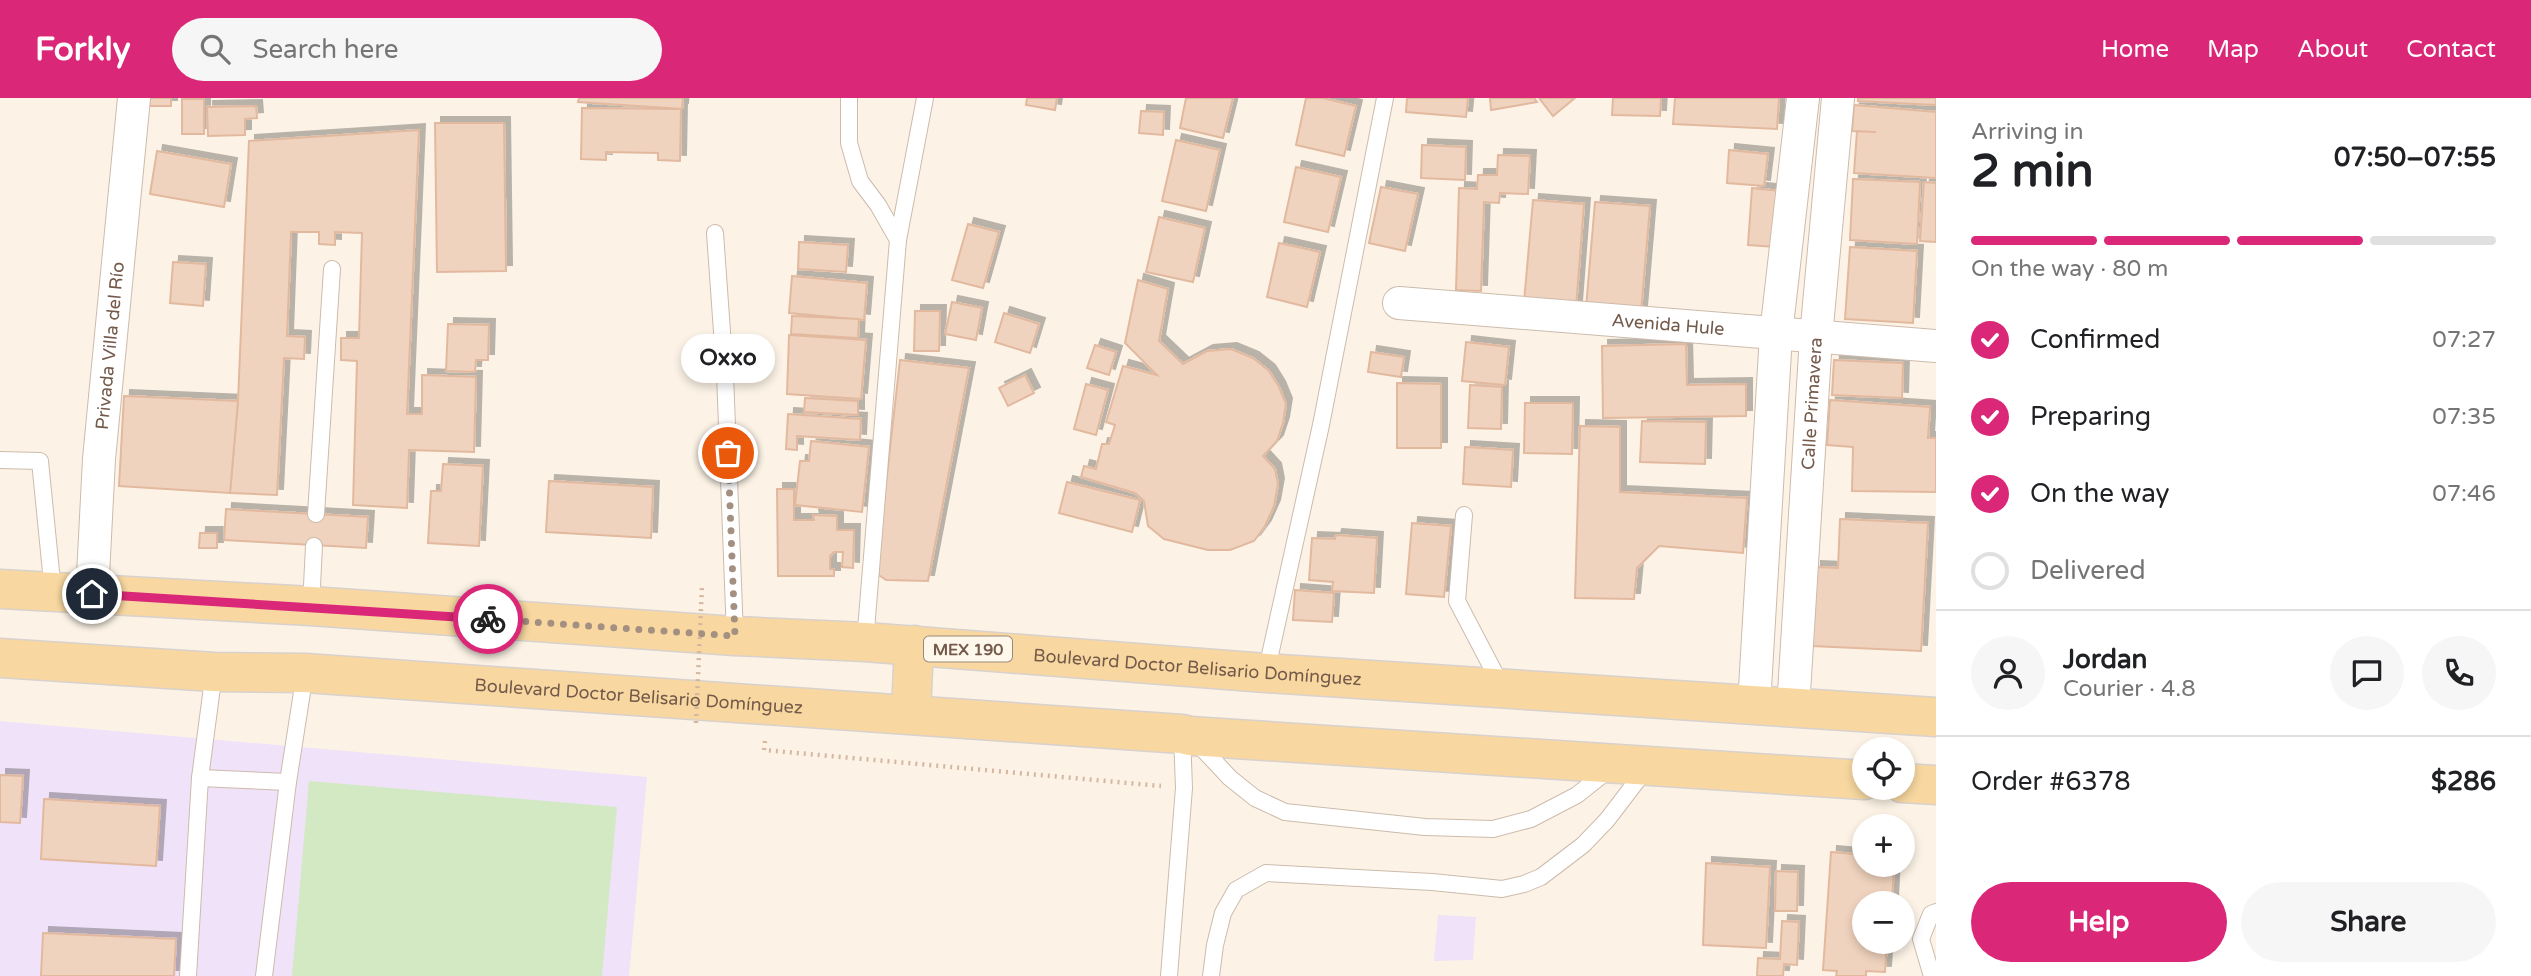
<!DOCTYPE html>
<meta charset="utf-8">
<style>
:root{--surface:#fff;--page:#f6f6f6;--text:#202124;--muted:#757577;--line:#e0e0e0;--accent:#db2777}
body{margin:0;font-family:"Varela Round",sans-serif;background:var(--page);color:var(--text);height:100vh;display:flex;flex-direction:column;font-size:26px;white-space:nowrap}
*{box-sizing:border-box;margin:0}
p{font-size:23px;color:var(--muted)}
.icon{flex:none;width:38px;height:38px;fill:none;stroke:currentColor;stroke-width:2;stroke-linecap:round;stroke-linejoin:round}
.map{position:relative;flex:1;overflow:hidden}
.sheet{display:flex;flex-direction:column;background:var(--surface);width:595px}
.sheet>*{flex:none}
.tools{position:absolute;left:1852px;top:639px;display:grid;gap:14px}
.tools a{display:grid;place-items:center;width:63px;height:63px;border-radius:50%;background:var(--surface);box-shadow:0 4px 10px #0003;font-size:35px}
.pin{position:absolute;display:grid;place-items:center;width:60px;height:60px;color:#fff;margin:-30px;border:4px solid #fff;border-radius:50%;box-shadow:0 2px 7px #0007}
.courier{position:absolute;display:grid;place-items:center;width:70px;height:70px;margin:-35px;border:5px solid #db2777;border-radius:50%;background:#fff;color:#222;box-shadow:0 2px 9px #0007}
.bubble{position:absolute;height:49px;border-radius:24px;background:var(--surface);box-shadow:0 4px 10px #0003;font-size:23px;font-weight:700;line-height:49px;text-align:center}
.summary em{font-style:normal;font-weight:700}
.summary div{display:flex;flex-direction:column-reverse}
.summary{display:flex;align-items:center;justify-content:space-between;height:119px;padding:0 35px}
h1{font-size:46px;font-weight:700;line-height:52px}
.bar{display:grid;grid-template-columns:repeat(4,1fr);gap:10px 7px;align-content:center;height:84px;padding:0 35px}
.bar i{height:9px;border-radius:5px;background:var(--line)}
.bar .active{background:var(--accent)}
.bar p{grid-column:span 4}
.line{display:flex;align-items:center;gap:18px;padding:0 35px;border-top:2px solid var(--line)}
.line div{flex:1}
.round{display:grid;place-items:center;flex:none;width:74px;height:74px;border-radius:37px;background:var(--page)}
ol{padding:0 35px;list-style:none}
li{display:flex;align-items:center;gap:21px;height:77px}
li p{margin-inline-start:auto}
li .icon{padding:7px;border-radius:50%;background:var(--accent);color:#fff;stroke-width:4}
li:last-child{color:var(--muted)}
li i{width:38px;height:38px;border:4px solid var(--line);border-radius:50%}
.button{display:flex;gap:14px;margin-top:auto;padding:14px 35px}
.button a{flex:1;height:80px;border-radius:42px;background:var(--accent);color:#fff;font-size:28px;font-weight:700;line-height:80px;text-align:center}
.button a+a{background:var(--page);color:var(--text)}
header{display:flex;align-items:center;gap:42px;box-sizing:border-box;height:98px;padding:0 35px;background:var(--accent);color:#fff}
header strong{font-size:33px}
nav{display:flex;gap:38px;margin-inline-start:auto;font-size:24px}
.search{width:490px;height:63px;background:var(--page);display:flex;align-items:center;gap:18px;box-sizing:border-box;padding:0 24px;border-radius:38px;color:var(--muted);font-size:26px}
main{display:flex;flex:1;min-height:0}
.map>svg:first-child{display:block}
</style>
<header>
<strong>Forkly</strong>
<div class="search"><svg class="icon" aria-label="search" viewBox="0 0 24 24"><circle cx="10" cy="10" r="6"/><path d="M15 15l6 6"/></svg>Search here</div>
<nav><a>Home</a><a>Map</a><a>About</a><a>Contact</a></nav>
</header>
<main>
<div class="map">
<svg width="1936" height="878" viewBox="0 0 1936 878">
<defs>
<filter id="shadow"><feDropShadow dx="6" dy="-6" stdDeviation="0" flood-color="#0004"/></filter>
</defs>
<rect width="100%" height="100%" fill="#fcf3e6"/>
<g fill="#f0e2f8">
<path d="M0,623l647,56 -18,199h-629z"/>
<path d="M1438,817l38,2 -3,43 -39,1z"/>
</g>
<path fill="#d3e9c4" d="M309,683l308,26 -15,169h-310z"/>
<g fill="#f0d3be" stroke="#e2b99f" stroke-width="2" filter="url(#shadow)">
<rect x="149" y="0" width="22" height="8"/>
<path d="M579,0h104l-1,11 -104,-7z"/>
<path d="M1027,0h30l-2,12 -29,-5z"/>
<path d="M1186,0h47l-10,40 -43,-10z"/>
<path d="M1306,0h17l33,8 -12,50 -48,-11z"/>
<path d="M1407,0h61l-2,19 -60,-5z"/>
<path d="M1490,0h44l3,4 -46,8z"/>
<path d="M1539,0h36l-22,18z"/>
<path d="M1613,0h48l-1,18 -48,-1z"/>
<path d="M1675,0h104l-2,31 -104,-5z"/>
<path d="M1858,0h78v7l-78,-4z"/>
<rect x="182" y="1" width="22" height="35"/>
<path d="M1854,7l82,7v66l-82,-5 3,-42 19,1 -24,-1z"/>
<path d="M256,8l1,12 -12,1v16l-37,1 -1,-29z"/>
<path d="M582,10l99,1 -1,52 -22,-1v-7l-52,-1v8l-25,-1z"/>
<path d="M1141,13l23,1 -1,23 -24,-2z"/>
<path d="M435,25h69l2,148 -69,1z"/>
<path d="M419,32l-12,284h15v-39l54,2 -2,75 -65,-2 -2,58 -54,-3 4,-144 -16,-1v-22h18l3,-105 -27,-1v13l-16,-1v-12h-28l-4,104 18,1 -1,22 -20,-1 -7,137 -47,-2 8,-92 11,-260z"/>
<path d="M1176,42l44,10 -14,61 -44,-10z"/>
<path d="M1422,47l44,2 -1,33 -44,-2z"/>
<path d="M1729,52l39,4 -4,32 -37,-3z"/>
<path d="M157,53l74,13 -7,43 -74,-13z"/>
<path d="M1498,57l32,1 -2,38 -28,-1 -1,10 -15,-1 -3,89 -25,-1 3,-102 18,1 1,-14h19z"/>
<path d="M1296,69l45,10 -13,55 -44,-10z"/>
<path d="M1853,81l67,3 -3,62 -67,-4z"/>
<path d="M1924,84l12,1v59l-16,-1z"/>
<path d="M1381,89l37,7 -13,57 -36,-8z"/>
<path d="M1752,90l29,3 -5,56 -28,-2z"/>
<path d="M1533,102l51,4 -8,103 -52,-5z"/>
<path d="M1595,104l55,4 -9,106 -55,-4z"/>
<path d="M1159,119l46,11 -12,54 -47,-10z"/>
<path d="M968,126l31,8 -16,56 -31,-8z"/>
<path d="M799,144l49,3 -2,27 -48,-3z"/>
<path d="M1279,145l41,9 -13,55 -40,-10z"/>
<path d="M1850,149l67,4 -4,72 -68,-4z"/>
<path d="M173,164l33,2 -3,42 -33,-3z"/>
<path d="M792,178l75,7 -3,37 -75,-7z"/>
<path d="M1138,182l30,9 -9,52 24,23 24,-13 24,-2 22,9 16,13 10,16 7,17 -3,19 -6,18 -14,15 12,13 3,15 -4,22 -9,20 -11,15 -24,9h-22l-44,-11 -16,-13 -4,-25 -9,-8 -54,-16 3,-11 12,3 6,-25h7l6,-19 -9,-3 17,-56 34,9 -32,-32z"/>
<path d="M952,204l30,6 -6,32 -31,-6z"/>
<path d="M915,213h25l-1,40h-25z"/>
<path d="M1004,215l35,11 -9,29 -35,-11z"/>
<path d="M792,218l67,3 -1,19 -67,-4z"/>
<path d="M448,226l41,1 -1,35h-12l-1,12 -29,-1z"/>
<path d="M789,237l77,5 -5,59 -74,-5z"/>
<path d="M1466,244l43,5 -4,38 -43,-4z"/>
<path d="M1686,246l1,41 59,-1v32l-143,2 -1,-72z"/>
<path d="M1095,247l21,7 -7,23 -22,-7z"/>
<path d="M1371,254l33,5 -3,20 -33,-5z"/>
<path d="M900,262l69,8 -41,213 -42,-1 -10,-7z"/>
<path d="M1834,262l69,3 -1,35 -70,-3z"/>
<path d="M1025,277l9,18 -26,13 -9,-18z"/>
<path d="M1397,285l44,1v64h-44z"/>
<path d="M1086,286l22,6 -12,45 -22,-6z"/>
<path d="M1470,287l32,2 -1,42 -33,-1z"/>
<path d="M124,298l114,5 -8,92 -111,-7z"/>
<path d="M805,300l53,3v14l-54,-3z"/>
<path d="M1830,302l100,7 -2,31h8v54l-84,-1 1,-44 -26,-2z"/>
<path d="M1525,305h48l-1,51 -48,-1z"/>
<path d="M788,316l73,5 -1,21 -63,-4v14l-11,-1z"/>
<path d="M1642,323l64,1 -1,42 -65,-2z"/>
<path d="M1580,328l40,1v65l127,6 -4,55 -84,-7 -22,22 -3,31 -59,-1z"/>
<path d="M811,343l58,6 -7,65 -67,-7 5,-44h9z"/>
<path d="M1465,349l48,3 -2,37 -48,-3z"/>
<path d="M443,366l40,2 -4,80 -51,-3 3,-52h10z"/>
<path d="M549,383l104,6 -2,51 -105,-6z"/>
<path d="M1067,384l73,18 -8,32 -73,-19z"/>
<path d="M777,391h17v31h20l-1,-5 24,1v14h17l-1,38 -11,-1 1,-15h-9l-4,4v13h4v7h-56z"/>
<path d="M226,411l142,8 -2,31 -142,-8z"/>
<path d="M1840,421l88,4 -7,128 -109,-5 3,-79 23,1z"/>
<path d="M1412,425l39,3 -7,71 -38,-3z"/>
<path d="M200,435h17v15h-18z"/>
<path d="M1336,437l41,3 -3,55 -42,-2 1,-9 -24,-2 3,-42 23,1z"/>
<path d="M1295,492l39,3 -2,29 -39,-2z"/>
<path d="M0,677l23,1 -3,47 -20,-1z"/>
<path d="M44,701l116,7 -4,60 -115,-7z"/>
<path d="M1831,754l33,3v9h30l-2,39h-28v39h23l-2,30 -19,-1v5h-30l1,-5 -14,-1z"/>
<path d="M1706,765l64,4 -4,81 -63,-3z"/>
<path d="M1776,773l22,1 -1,39h-22z"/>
<path d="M1782,823l17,1 -2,43 -13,-1 -1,12h-26l1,-18 22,1z"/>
<path d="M43,835l133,6 -2,37h-133z"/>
</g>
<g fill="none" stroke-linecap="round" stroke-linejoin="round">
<g stroke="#cdbbac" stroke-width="18">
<g id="lane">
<path d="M849,0v45l11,38 18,24 20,35"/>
<path d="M715,135l10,141 10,262"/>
<path d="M0,362l40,1 13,131"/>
<path d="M316,416l16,-245"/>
<path d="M1464,417l-7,86 44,84"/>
<path d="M311,508l3,-60"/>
<path d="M865,544l33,-402 27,-142"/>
<path d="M1266,575l55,-248 64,-327"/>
<path d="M1197,645l33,35 25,20 30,14 140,15 68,2 38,-10 46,-24 34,-27"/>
<path d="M200,680l88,4"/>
<path d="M1936,814l-5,2 -10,25 10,34 5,3"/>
<path d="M188,878l12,-198 14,-106"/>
<path d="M264,878l24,-194 17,-109"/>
<path d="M1169,878l15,-188 -2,-54"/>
<path d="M1211,878l4,-31 8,-32 13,-23 30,-17 166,9 70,7 22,-5 17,-7 42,-32 24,-25 39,-51"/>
</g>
</g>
<g stroke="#cdbbac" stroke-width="34">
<g id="street">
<path id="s1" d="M1399,205l537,43"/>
<path id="s2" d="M92,497l7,-136 35,-361"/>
<path d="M1754,607l22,-371 27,-236"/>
<path id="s3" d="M1793,611l23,-372 22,-239"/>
</g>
</g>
<g stroke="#d8d1cd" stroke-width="41">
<g id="primary">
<path id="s4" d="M0,491l311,17 424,30 130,6 401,31 670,44"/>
<path id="s5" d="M0,560l214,14 91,1 877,61 8,2 674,44"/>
<path d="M911,615l3,-68"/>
<path d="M1902,685l34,2"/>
</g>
</g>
<path stroke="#d5b6a1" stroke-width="4.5" stroke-dasharray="2 5" stroke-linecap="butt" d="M765,643l-1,9 397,36"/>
<use href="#lane" stroke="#fff" stroke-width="16"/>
<use href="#street" stroke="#fff" stroke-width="32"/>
<use href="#primary" stroke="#f8d8a0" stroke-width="38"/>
<path stroke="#d5b6a1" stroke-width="4.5" stroke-dasharray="2 5" stroke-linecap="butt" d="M696,625l6,-137"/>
</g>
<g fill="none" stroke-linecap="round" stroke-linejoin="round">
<path stroke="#a49081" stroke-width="7" stroke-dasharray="0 12.6" d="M488,521l247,17 -7,-183"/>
<path stroke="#db2777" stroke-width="9" d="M92,496l396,25"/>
</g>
<g text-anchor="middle" stroke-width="6" stroke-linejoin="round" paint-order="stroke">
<rect fill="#fef7ec" stroke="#9d897b" stroke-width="2" x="924" y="538.5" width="88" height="25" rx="5"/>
<g font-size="16" font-weight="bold" fill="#745a4b">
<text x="968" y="557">MEX 190</text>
</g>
<g font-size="18" fill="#745a4b" stroke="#fef7ec">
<text dy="6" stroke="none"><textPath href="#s1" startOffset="270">Avenida Hule</textPath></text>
<text dy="6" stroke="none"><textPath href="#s2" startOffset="250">Privada Villa del Río</textPath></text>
<text dy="6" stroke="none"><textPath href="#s3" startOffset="306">Calle Primavera</textPath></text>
<text dy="6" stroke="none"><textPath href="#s4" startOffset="1200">Boulevard Doctor Belisario Domínguez</textPath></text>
<text dy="6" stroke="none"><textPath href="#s5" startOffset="640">Boulevard Doctor Belisario Domínguez</textPath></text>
</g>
</g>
</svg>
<div class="tools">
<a><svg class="icon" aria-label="locate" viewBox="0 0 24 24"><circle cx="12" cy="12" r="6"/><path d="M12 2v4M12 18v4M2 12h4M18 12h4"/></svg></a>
<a>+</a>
<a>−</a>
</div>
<div class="pin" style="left:728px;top:355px;background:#ea580c"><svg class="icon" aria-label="bag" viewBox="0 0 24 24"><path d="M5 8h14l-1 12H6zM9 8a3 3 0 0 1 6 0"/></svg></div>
<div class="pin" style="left:92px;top:496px;background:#1f2937"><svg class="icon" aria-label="home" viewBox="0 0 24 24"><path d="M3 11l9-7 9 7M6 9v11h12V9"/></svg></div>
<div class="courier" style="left:488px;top:521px"><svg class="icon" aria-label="bike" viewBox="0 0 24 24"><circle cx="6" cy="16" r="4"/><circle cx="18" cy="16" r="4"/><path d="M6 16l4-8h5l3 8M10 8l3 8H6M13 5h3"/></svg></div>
<div class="bubble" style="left:681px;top:236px;width:94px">Oxxo</div>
</div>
<section class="sheet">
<div class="summary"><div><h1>2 min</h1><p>Arriving in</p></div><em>07:50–07:55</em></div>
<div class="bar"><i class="active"></i><i class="active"></i><i class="active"></i><i></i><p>On the way · 80 m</p></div>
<ol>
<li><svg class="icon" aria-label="check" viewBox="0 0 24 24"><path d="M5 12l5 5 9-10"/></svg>Confirmed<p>07:27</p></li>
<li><svg class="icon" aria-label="check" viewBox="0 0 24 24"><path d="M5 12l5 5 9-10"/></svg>Preparing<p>07:35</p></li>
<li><svg class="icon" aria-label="check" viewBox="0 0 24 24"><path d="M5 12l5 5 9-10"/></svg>On the way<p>07:46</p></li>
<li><i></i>Delivered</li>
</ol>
<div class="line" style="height:126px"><a class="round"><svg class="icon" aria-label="person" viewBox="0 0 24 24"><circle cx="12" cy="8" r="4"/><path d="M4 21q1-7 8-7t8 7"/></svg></a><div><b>Jordan</b><p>Courier · 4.8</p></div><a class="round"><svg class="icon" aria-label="chat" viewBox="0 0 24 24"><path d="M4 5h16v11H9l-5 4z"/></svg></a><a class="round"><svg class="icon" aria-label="phone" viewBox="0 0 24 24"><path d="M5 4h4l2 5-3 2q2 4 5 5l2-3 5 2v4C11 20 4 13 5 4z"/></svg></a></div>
<div class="line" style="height:91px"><div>Order #6378</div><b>$286</b></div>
<div class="button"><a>Help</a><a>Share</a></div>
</section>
</main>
